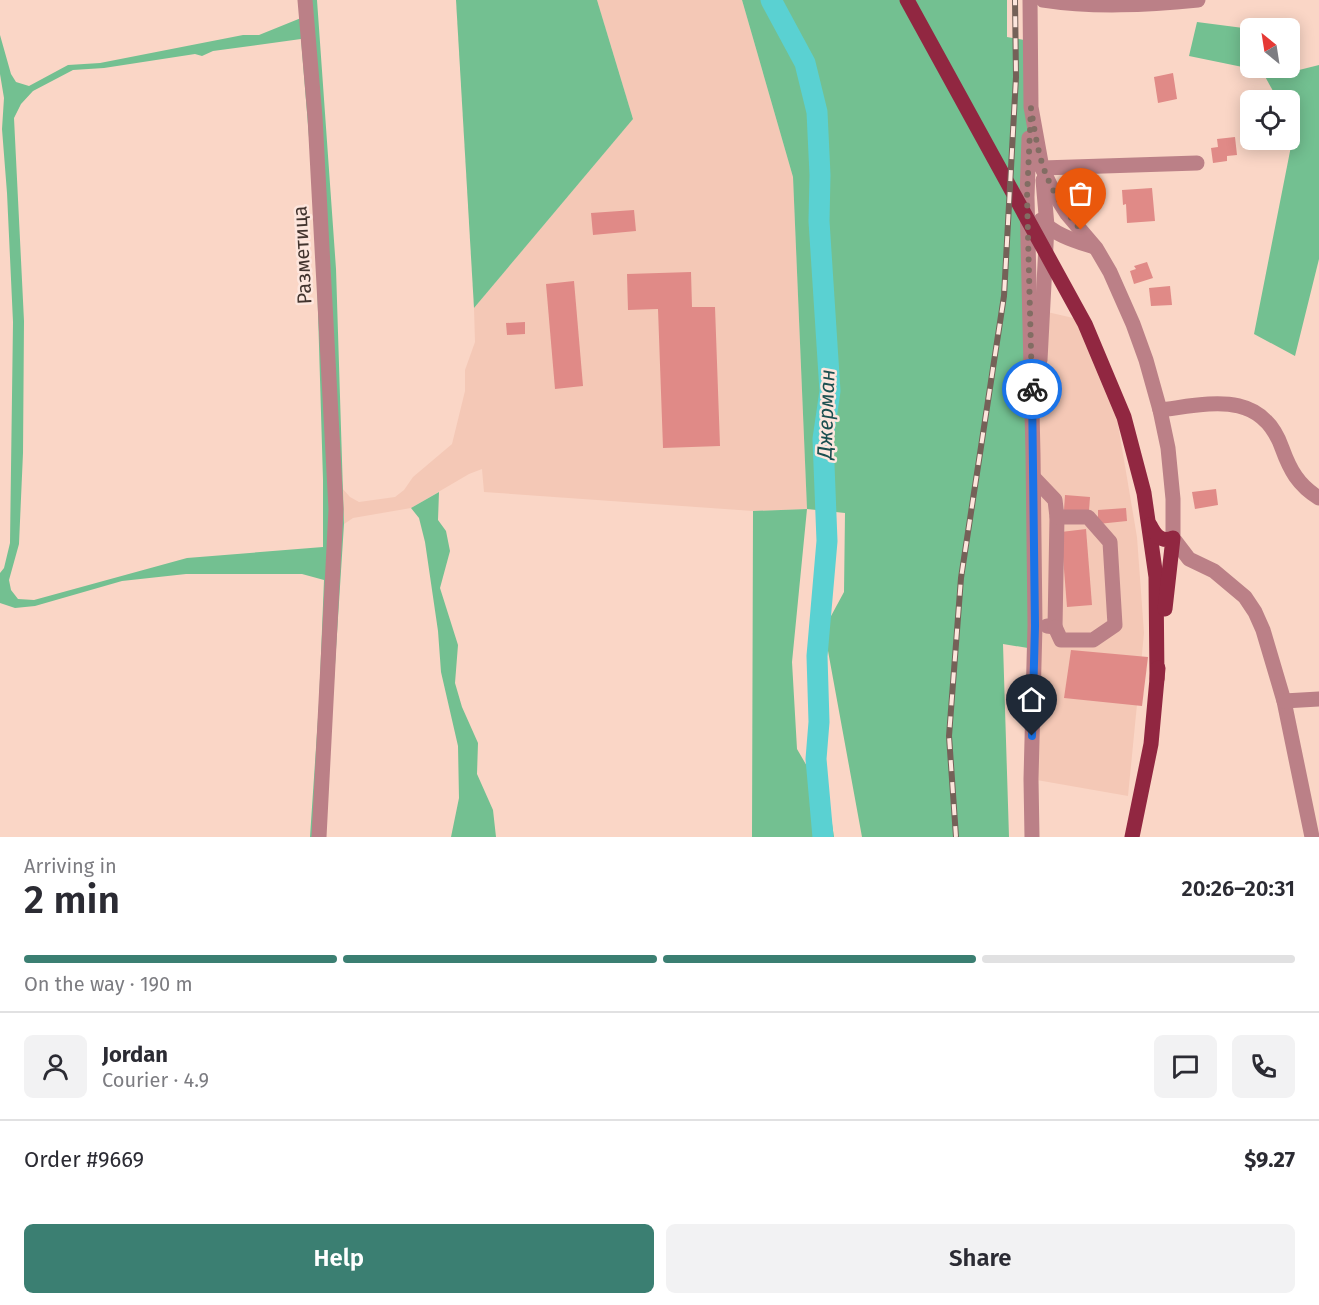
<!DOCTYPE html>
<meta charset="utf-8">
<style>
:root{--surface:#fff;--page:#f2f2f3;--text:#2b2b33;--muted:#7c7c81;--line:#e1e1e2;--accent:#3b7f72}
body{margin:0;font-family:"Fira Sans",sans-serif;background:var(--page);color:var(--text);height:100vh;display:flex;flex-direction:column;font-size:22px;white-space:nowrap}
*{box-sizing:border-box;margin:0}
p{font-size:20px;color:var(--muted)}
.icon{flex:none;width:33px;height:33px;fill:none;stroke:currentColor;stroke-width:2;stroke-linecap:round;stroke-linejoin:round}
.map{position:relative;height:837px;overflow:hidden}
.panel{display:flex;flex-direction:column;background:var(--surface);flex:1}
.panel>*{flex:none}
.needle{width:39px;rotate:330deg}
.fabs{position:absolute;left:1240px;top:18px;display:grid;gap:12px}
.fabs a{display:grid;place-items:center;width:60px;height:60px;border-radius:9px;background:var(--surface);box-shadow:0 3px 15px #0003;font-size:30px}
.pin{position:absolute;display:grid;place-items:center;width:51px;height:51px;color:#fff;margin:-62px -26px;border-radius:50% 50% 50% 0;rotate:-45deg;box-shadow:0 0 6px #0007}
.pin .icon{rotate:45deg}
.courier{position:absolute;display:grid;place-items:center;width:60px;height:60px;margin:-30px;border:4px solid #1a73e8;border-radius:50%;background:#fff;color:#222;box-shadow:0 2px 8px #0007}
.overview em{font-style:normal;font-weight:600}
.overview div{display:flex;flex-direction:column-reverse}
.overview{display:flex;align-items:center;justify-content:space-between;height:102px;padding:0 24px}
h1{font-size:39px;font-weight:600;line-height:45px}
.bar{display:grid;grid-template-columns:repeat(4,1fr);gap:9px 6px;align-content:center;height:72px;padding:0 24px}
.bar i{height:8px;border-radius:4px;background:var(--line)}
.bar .active{background:var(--accent)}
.bar p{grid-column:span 4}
.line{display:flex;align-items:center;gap:15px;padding:0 24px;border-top:2px solid var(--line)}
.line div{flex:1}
.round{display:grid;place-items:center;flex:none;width:63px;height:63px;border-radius:9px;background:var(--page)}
.cta{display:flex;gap:12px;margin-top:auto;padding:12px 24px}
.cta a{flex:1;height:69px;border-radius:9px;background:var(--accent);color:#fff;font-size:24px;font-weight:600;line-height:69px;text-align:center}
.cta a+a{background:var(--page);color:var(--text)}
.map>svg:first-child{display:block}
</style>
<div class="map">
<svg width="1319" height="837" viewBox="0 0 1319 837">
<rect width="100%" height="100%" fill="#fad6c6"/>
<g fill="#f4c8b6">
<path d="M597,0h145l51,177 14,332 -54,2 -269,-19 -2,-23 -13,5 -58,34 -58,10 -9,6 -2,-36 8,9 9,5 36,-5 9,-7 9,-13 39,-33 13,-53v-21l10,-28 -1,-34 159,-189z"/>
<path d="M1043,311l39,9 29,63 26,154 7,96 -16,163 -97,-17 2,-325z"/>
</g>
<g fill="#73c091" fill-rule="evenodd">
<path d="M299,0h18l19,269 8,255 -20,313h-14l9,-134 5,-123 -22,-6h-116l-64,7 -87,25 -20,2 -15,-5v-30l4,-5 6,-25 3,-221 -6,-129 -5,-64 2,-31 -4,-24v-39l11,39 5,8 13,4 39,-21 32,-2 143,-28h16l42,-17zM301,39l14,172 8,269v67l-136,11 -153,42 -16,-1 -7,-9 -2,-10 10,-36 4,-91 1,-132 -10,-203 7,-14 12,-13 40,-21 31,-2 91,-14 7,2 11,-5z"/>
<path d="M456,0h141l36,119 -159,189z"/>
<path d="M742,0h265v37l23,4 4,608 -31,-5 6,193h-147l-38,-208 20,-37 1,-79 -38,-4 -15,153 5,87 32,55 5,33h-82l1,-326 54,-2 -14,-332z"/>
<path d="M1197,22l54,7v39h35l1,5 32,-8v194l-24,97 -41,-22 40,-203 -4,-7v-24h-12l-16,-29 -73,-15z"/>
<path d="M439,492l-1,28 8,11 4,20 -10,37 18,57 -3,38 7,24 16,36 -1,31 16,36 3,27h-45l8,-39 -1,-52 -17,-74 -3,-41 -13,-89 -6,-24 -8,-10z"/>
</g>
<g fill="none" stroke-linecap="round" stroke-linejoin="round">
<path stroke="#5ad1d2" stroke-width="21" d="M771,0l34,63 12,49 3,63 -1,46 11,170 -7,48 4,102 -10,115 2,66 -3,37 7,78"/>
</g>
<g fill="#e08a87">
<path d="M1173,73l4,26 -19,4 -4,-26z"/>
<path d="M1235,137l2,18 -10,1v5l-14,2 -2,-15 7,-1 -1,-8z"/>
<path d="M1152,188l3,33 -28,2 -1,-19 -3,1 -1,-15z"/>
<path d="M634,210l2,21 -43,4 -2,-22z"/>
<path d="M1147,262l6,16 -19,6 -4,-13 6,-2 -2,-3z"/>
<path d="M691,272l1,35h23l5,139 -57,2 -5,-139 -30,1 -1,-36z"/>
<path d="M574,281l9,105 -28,3 -9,-105z"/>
<path d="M1170,286l2,19 -21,1 -2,-18z"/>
<path d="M525,322v12l-18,1 -1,-12z"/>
<path d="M1216,489l2,16 -23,4 -3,-17z"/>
<path d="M1065,495l25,2 -1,14 -25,-1z"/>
<path d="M1126,508l1,13 -29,3v-14z"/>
<path d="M1086,529l6,76 -25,2 -6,-75z"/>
<path d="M1071,650l77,7 -6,49 -78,-8z"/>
</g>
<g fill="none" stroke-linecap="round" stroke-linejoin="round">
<g stroke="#bb8087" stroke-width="15">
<path d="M305,0l10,117 21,392 -17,328"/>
<path d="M1030,0l1,107 11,61 13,27 12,19 29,34 14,24 23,52 13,36 14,50 8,38 5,51v39l16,21 25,12 31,26 10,15 8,18 21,71 28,136"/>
<path d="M1043,0c51,8 104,5 155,0"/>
<path d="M1029,138l-2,59 6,257 2,171 -4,154 1,58"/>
<path d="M1042,168l155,-5"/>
<path d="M1041,220c13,15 35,21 53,27"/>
<path d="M1040,360l7,-134 -4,-46"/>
<path d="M1160,410c49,-6 101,-21 122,38 8,22 16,37 37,50"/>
<path d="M1034,478l21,22 2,17 -2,110 -8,-1"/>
<path d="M1055,627l6,13h32l22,-15 -5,-83 -22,-25h-31"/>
<path d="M1284,701l35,-2"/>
</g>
<g stroke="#912741" stroke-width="15">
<path d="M907,0l178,324 39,93 20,76 12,84 1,102"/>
<path d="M1150,525c5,10 11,18 23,13l-8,71"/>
<path d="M1132,837l19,-93 7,-76"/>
</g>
<g stroke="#756158" stroke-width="6">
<path id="rail" d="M956,837l-7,-101 12,-158 43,-282 12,-219 -1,-77"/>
</g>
<use href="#rail" stroke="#fde6dd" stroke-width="4" stroke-dasharray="11" stroke-linecap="butt"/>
</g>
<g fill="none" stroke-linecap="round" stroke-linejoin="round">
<path stroke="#826d63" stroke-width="6" stroke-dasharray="0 10.8" d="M1032,389l-5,-192 4,-89c8,54 14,79 50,122"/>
<path stroke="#1a73e8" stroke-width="8" d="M1032,389l3,237 -3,110"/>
</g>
<g text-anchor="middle" stroke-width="5" stroke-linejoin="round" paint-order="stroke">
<g font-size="20" fill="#42342e" stroke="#fde6dd">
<text transform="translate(302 255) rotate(-93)" y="7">Разметица</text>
</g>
<g font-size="21" font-style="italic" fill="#1b4f50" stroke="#fde6dd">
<text transform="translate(826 414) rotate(-88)" y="7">Джерман</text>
</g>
</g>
</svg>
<div class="fabs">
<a><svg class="needle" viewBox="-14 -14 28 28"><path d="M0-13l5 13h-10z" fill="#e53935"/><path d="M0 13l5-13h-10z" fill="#7c7c81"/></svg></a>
<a><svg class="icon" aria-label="locate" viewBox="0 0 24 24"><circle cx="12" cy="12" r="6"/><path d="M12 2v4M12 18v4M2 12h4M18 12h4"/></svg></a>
</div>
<div class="pin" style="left:1081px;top:230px;background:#ea580c"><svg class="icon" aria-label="bag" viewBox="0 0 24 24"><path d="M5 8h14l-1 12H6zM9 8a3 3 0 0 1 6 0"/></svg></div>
<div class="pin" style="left:1032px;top:736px;background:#1f2937"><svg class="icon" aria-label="home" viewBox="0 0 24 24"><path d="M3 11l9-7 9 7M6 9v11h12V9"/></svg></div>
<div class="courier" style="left:1032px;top:389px"><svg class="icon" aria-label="bike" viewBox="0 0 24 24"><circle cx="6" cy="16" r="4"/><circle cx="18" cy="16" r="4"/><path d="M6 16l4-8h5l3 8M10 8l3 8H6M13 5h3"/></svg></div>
</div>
<section class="panel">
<div class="overview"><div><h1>2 min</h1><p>Arriving in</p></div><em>20:26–20:31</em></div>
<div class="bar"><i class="active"></i><i class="active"></i><i class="active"></i><i></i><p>On the way · 190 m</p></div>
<div class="line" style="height:108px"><a class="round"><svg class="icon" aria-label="person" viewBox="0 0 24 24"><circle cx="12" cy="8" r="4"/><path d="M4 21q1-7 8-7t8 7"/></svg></a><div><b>Jordan</b><p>Courier · 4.9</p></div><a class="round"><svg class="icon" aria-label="chat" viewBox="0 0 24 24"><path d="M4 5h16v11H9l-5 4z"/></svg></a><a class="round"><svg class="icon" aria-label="phone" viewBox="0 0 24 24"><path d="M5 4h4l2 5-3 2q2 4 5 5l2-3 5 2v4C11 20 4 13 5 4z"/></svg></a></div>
<div class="line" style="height:78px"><div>Order #9669</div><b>$9.27</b></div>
<div class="cta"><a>Help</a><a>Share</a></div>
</section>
